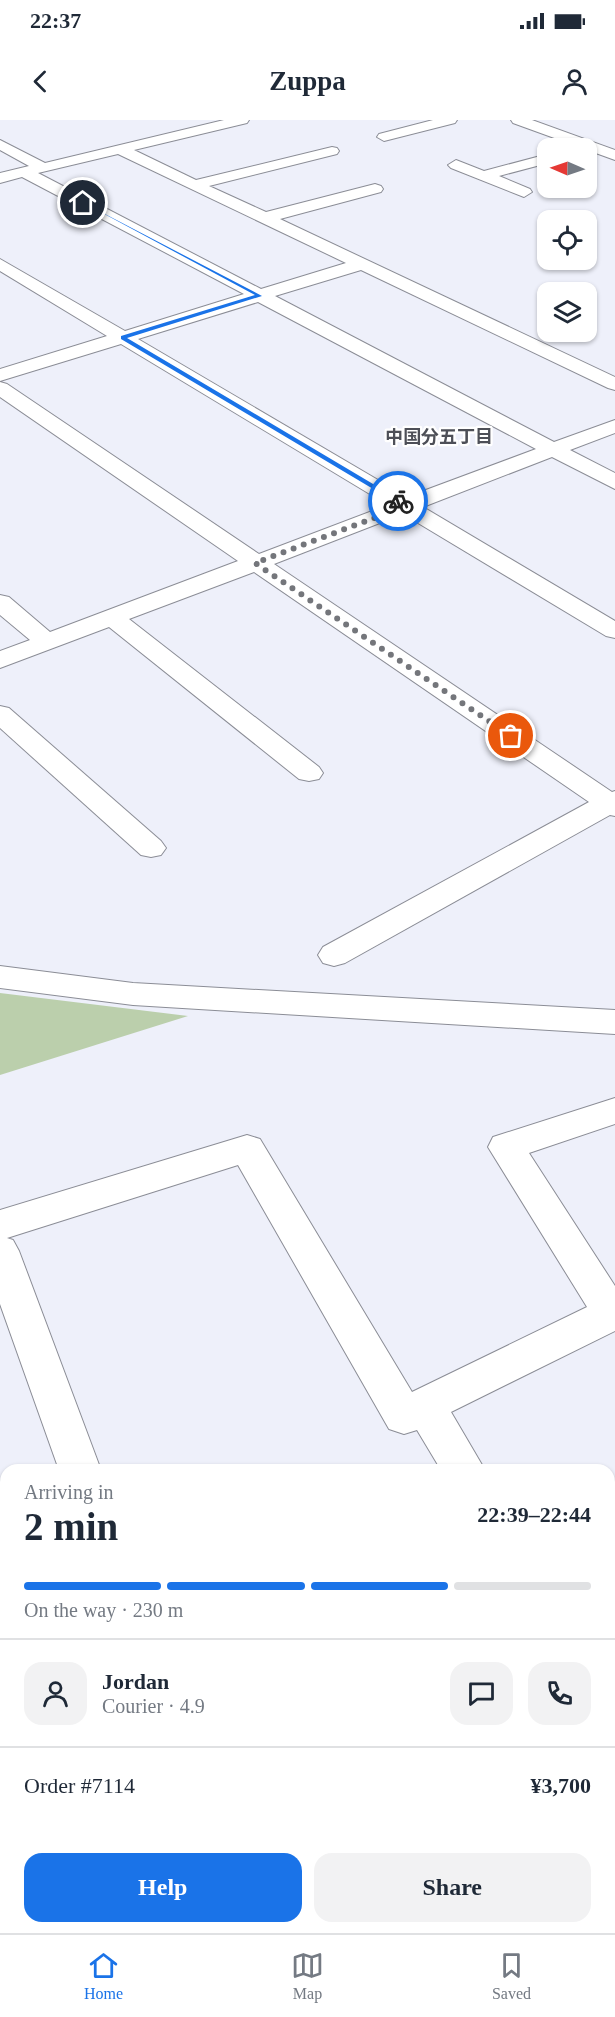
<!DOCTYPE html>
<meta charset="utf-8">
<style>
:root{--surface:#fff;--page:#f2f2f3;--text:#1f2937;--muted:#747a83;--line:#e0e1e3;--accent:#1a73e8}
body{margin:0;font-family:"Times New Roman","Noto Sans JP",serif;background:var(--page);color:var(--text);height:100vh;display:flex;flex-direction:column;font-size:22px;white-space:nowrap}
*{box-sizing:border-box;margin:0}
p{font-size:20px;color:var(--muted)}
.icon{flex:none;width:33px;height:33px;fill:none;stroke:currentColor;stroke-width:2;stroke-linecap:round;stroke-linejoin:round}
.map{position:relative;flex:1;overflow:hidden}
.sheet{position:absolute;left:0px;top:1344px;width:615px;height:470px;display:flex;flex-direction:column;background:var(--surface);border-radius:18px 18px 0 0;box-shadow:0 2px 4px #0004}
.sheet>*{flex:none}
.needle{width:39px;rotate:272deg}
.fabs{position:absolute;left:537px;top:18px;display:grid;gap:12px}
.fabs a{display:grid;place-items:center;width:60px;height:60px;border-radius:12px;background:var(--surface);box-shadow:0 2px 4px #0004;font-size:30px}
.pin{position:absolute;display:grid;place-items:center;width:51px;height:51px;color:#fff;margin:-26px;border:3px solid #fff;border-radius:50%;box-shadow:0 2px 6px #0007}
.courier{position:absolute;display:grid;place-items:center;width:60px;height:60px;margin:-30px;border:4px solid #1a73e8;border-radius:50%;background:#fff;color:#222;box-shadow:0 2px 8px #0007}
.overview em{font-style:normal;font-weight:700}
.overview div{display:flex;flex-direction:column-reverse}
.overview{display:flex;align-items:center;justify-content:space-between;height:102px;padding:0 24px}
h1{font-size:39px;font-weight:700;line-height:45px}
.bar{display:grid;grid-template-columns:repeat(4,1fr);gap:9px 6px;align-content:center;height:72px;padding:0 24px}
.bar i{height:8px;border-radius:4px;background:var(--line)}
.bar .current{background:var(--accent)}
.bar p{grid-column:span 4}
.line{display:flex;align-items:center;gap:15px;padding:0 24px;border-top:2px solid var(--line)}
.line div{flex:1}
.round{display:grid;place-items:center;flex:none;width:63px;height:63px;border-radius:18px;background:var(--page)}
.button{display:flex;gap:12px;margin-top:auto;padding:12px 24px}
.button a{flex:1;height:69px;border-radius:18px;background:var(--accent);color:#fff;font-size:24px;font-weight:700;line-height:69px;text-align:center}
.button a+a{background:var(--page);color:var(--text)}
.status{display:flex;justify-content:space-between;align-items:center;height:42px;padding:0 30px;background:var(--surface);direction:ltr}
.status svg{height:16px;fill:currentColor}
header{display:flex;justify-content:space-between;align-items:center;height:78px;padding:0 24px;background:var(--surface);font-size:27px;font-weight:700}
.tabs{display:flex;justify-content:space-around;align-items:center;height:84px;border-top:2px solid var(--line);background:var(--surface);font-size:16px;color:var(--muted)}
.tabs a{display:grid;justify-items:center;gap:3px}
.tabs .current{color:var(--accent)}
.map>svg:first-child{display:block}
</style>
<div class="status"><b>22:37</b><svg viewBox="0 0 49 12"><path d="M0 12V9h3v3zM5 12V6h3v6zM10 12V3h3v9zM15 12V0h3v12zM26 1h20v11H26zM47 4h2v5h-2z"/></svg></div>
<header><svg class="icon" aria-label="back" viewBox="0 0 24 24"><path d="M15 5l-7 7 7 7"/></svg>Zuppa<svg class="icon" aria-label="person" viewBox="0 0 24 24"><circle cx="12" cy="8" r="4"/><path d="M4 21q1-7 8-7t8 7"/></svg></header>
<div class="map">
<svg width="615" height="1813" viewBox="0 0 615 1813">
<rect width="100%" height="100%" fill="#eef0fa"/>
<g fill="#bbcfac">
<path d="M0,873l188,23 -188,59z"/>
<path d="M6,1614v80l-6,-14v-64z"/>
<path d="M609,1654l6,10v149h-559l-2,-5h555z"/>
</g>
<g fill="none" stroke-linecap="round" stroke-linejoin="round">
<g stroke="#8b8d96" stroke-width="2">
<g id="minor">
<path d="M224,0h25l-2,3 -113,27 62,30 136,-33 5,1 2,3 -2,3 -128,32 57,26 109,-28 6,2 2,3 -2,3 -101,27 335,158v13l-7,-2 -247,-118 -86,26 279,146 61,-22v13l-45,17 45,23v16l-63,-32 -129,50 192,114v17l-9,-2 -203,-122 -129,50 338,228 3,-1v25l-5,-1 -265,148 -11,3 -11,-3 -5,-8 5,-8 266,-145 -335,-230 -125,47 190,148 4,6 -4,6 -10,2 -10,-2 -190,-152 -109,41v-17l30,-11 -30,-25v-20l9,2 41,35 188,-71 -238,-164v-15l7,2 252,170 129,-49 -267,-161 -121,37v-12l107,-33 -107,-65v-12l125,72 119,-37 -222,-117 -22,6v-10l29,-7 -29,-16v-10l45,23zM118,34l228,109 -85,26 -223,-116zM258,182l278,147 -129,48 -269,-158z"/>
<path d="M433,0h24l-2,3 -71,18 -7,-4 2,-3z"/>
<path d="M511,0h21l83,30v10l-102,-37z"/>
<path d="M548,34v9l-49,13 31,13 2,3 -8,5 -73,-29 -3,-3 8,-5 28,11z"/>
<path d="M0,586l9,2 152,133 5,7 -5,7 -10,2 -10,-2 -141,-127z"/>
<path d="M0,846l133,17 482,27v24l-482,-29 -133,-17z"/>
<path d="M615,978v26l-86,29 86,133v45l-164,81 34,58h-44l-24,-40 -13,4 -15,-5 -151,-264 -231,73 6,2 6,11 82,219h-42l-59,-166v-94l247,-75 13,4 152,253 175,-85 -99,-160 5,-10z"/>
<path d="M615,1377v40l-6,2v-40z"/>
<path d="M6,1548v46l-6,1v-46z"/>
</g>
</g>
<use href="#minor" fill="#fff" fill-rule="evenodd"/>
</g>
<path fill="#1a73e8" d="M82,82l180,94 -135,42 273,162v2h-5l-274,-163v-3l134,-41z"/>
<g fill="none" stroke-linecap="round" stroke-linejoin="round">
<path stroke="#74767b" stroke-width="6" stroke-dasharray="0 10.8" d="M398,381l8,5 -151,57 256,173"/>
</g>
<g text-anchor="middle" stroke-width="4.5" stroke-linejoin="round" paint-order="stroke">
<g font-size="18" font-weight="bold" fill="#4d4f57" stroke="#fff">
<text x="439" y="323">中国分五丁目</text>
</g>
</g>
</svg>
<div class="fabs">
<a><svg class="needle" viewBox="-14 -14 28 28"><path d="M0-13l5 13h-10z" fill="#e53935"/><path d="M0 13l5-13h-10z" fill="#747a83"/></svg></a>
<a><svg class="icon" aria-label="locate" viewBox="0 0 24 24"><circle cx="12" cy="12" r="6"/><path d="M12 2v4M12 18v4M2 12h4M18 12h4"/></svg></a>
<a><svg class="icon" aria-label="layers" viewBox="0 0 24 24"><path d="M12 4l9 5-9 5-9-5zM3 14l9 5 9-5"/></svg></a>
</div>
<div class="pin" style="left:511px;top:616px;background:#ea580c"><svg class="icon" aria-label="bag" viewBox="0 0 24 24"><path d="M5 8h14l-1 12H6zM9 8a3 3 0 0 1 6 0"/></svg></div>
<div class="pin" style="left:83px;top:83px;background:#1f2937"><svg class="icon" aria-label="home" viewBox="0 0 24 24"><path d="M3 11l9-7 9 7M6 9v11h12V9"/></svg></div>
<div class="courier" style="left:398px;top:381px"><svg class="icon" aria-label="bike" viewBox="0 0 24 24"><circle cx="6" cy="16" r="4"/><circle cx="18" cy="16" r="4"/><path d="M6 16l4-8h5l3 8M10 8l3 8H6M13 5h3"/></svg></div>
<section class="sheet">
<div class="overview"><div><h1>2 min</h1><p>Arriving in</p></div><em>22:39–22:44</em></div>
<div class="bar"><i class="current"></i><i class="current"></i><i class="current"></i><i></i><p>On the way · 230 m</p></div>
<div class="line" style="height:108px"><a class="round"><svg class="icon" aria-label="person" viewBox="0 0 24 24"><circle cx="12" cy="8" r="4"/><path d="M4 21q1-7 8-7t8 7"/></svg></a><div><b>Jordan</b><p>Courier · 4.9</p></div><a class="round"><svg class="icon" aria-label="chat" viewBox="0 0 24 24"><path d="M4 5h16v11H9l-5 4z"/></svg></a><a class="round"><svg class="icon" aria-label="phone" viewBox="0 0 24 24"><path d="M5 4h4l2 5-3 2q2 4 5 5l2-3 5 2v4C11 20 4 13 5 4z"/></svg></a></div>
<div class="line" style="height:78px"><div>Order #7114</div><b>¥3,700</b></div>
<div class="button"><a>Help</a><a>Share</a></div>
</section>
</div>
<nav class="tabs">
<a class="current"><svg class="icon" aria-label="home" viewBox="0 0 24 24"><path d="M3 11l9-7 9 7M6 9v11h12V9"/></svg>Home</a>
<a><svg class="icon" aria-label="map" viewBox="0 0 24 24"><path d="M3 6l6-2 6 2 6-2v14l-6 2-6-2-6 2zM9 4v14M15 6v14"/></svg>Map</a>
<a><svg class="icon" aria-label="saved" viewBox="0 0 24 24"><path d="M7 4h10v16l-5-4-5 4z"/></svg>Saved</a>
</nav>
